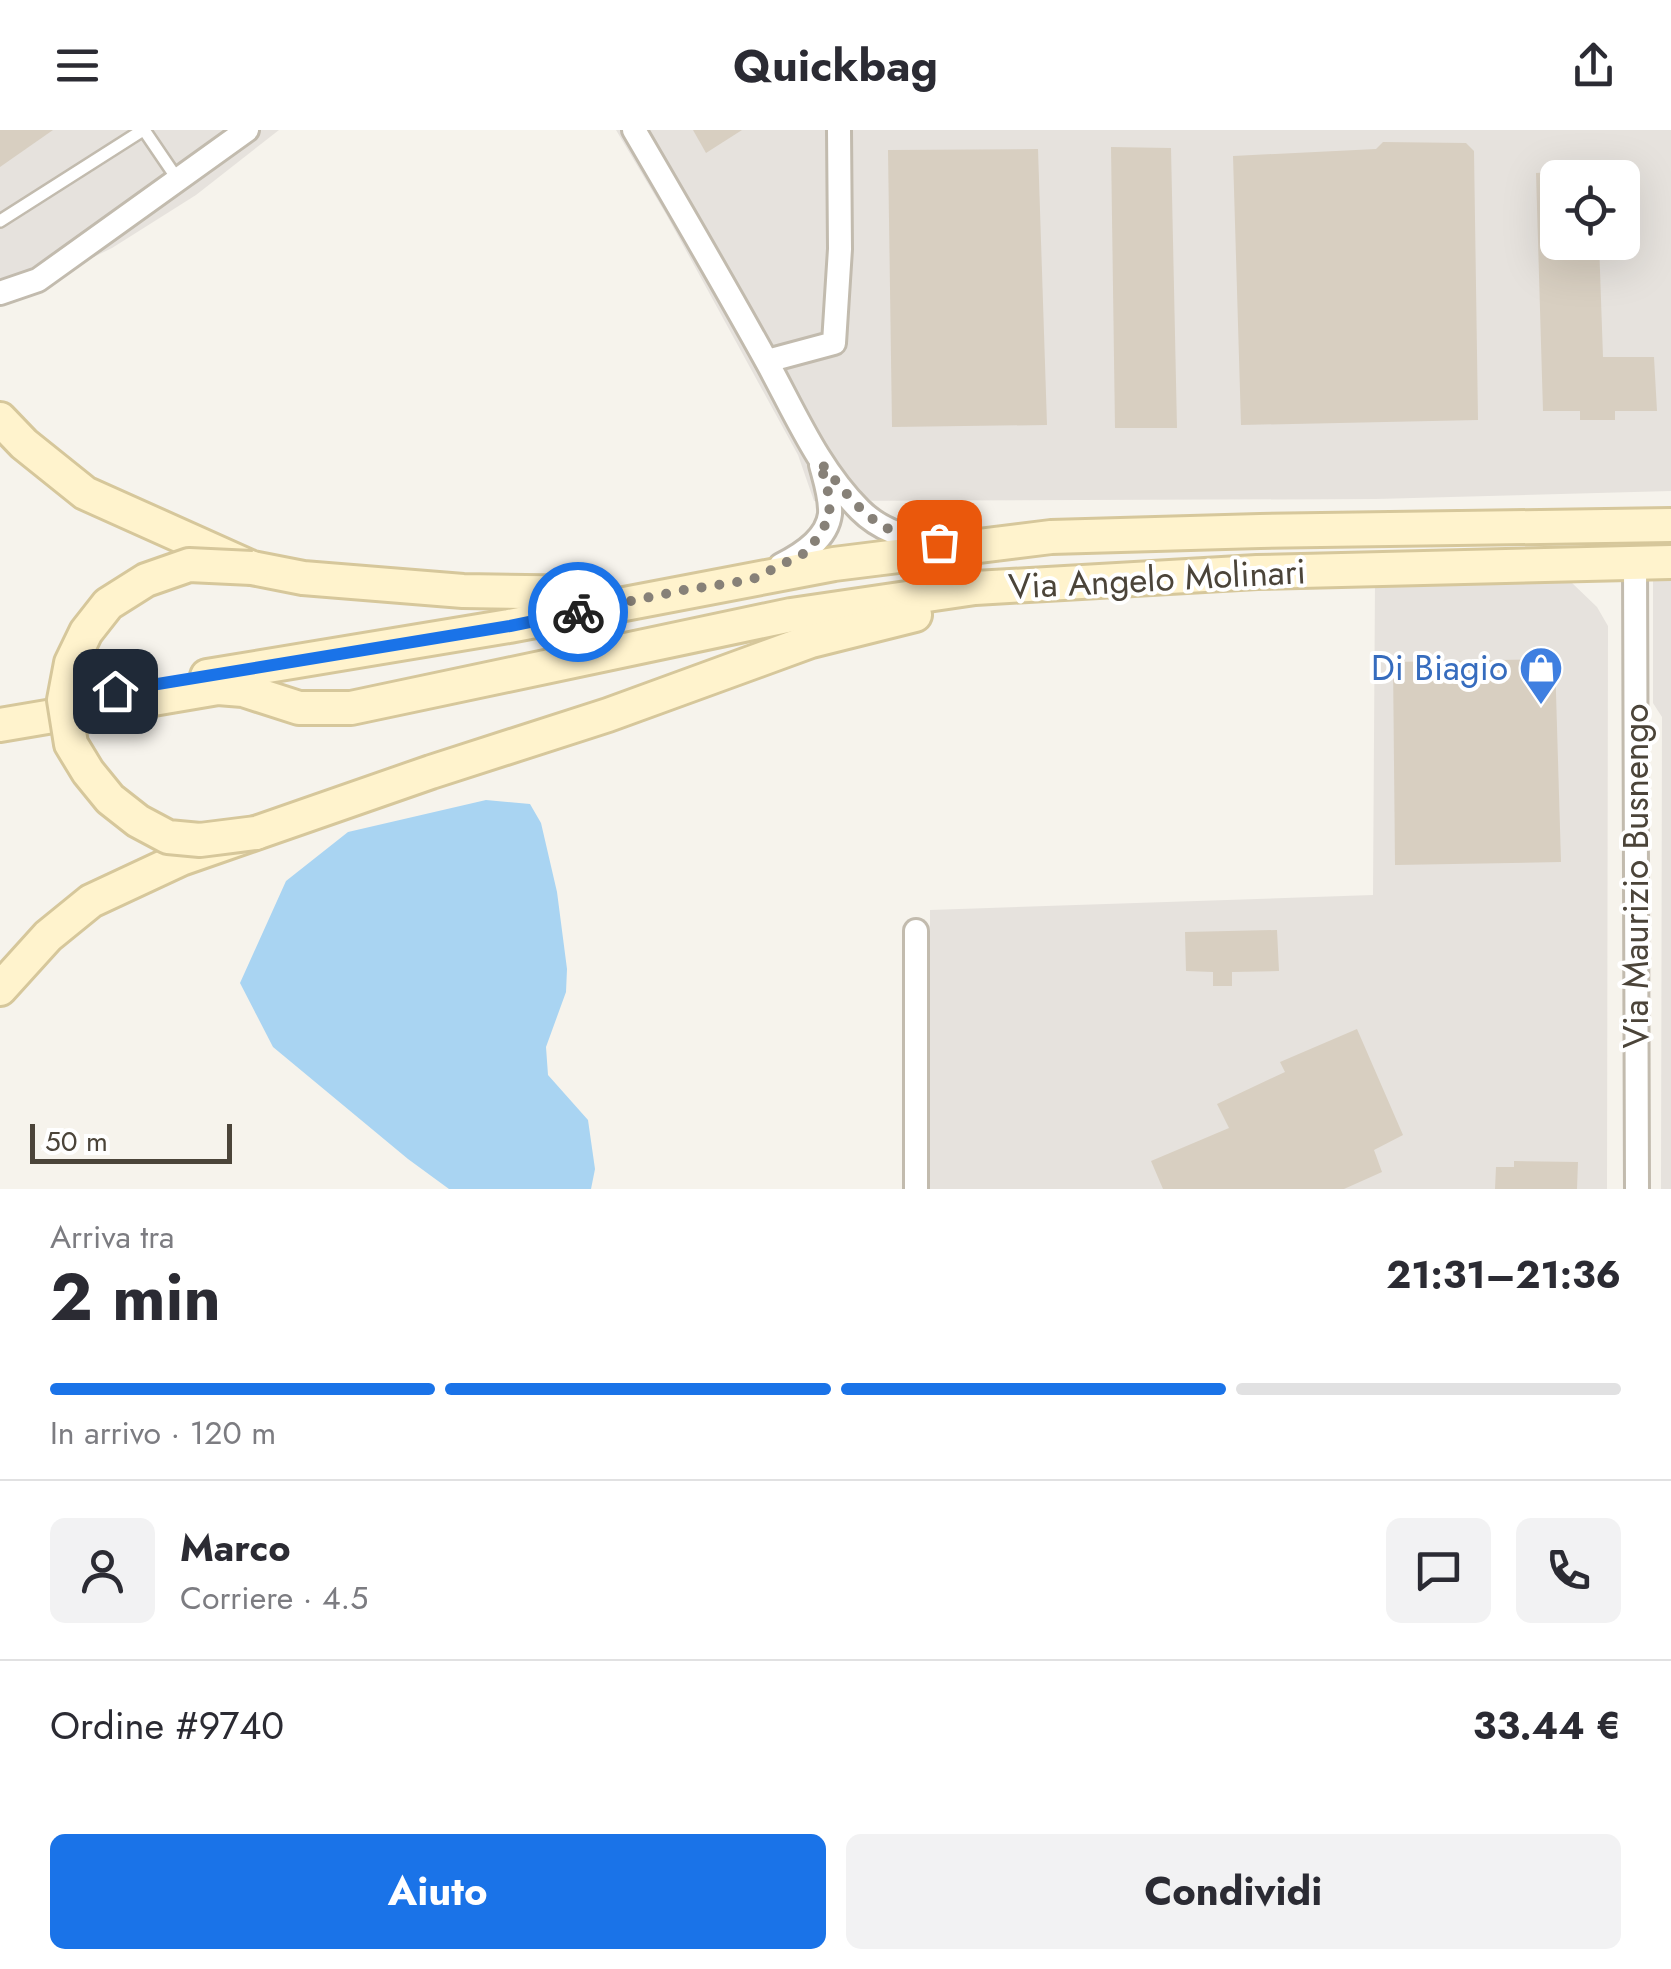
<!DOCTYPE html>
<html lang="it">
<meta charset="utf-8">
<style>
:root{--surface:#fff;--page:#f2f2f3;--text:#2b2b33;--muted:#7c7c81;--line:#e1e1e2;--accent:#1a73e8}
body{margin:0;font-family:Jost,sans-serif;background:var(--page);color:var(--text);height:100vh;display:flex;flex-direction:column;font-size:38px;white-space:nowrap}
*{box-sizing:border-box;margin:0}
p{font-size:32px;color:var(--muted)}
.icon{flex:none;width:55px;height:55px;fill:none;stroke:currentColor;stroke-width:2;stroke-linecap:round;stroke-linejoin:round}
.map{position:relative;height:1059px;overflow:hidden}
.drawer{display:flex;flex-direction:column;background:var(--surface);flex:1}
.drawer>*{flex:none}
.controls{position:absolute;left:1540px;top:30px;display:grid;gap:20px}
.controls a{display:grid;place-items:center;width:100px;height:100px;border-radius:15px;background:var(--surface);box-shadow:0 10px 40px #0002;font-size:50px}
.scale{position:absolute;left:30px;bottom:25px;width:202px;box-sizing:border-box;padding-left:10px;border:5px solid #4b4439;border-top:0;font-size:28px;line-height:35px;white-space:nowrap;color:#4b4439;-webkit-text-stroke:8px #fff;paint-order:stroke}
.pin{position:absolute;display:grid;place-items:center;width:85px;height:85px;color:#fff;margin:-42px;border-radius:20px;box-shadow:0 5px 15px #0006}
.courier{position:absolute;display:grid;place-items:center;width:100px;height:100px;margin:-50px;border:8px solid #1a73e8;border-radius:50%;background:#fff;color:#222;box-shadow:0 2px 12px #0007}
.headline em{font-style:normal;font-weight:700}
.headline div{display:flex;flex-direction:column-reverse}
.headline{display:flex;align-items:center;justify-content:space-between;height:170px;padding:0 50px}
h1{font-size:65px;font-weight:700;line-height:75px}
.bar{display:grid;grid-template-columns:repeat(4,1fr);gap:15px 10px;align-content:center;height:120px;padding:0 50px}
.bar i{height:12px;border-radius:8px;background:var(--line)}
.bar .current{background:var(--accent)}
.bar p{grid-column:span 4}
.line{display:flex;align-items:center;gap:25px;padding:0 50px;border-top:2px solid var(--line)}
.line div{flex:1}
.round{display:grid;place-items:center;flex:none;width:105px;height:105px;border-radius:15px;background:var(--page)}
.primary-button{display:flex;gap:20px;margin-top:auto;padding:20px 50px}
.primary-button a{flex:1;height:115px;border-radius:15px;background:var(--accent);color:#fff;font-size:40px;font-weight:700;line-height:115px;text-align:center}
.primary-button a+a{background:var(--page);color:var(--text)}
header{display:flex;justify-content:space-between;align-items:center;height:130px;padding:0 50px;background:var(--surface);font-size:45px;font-weight:700}
.map>svg:first-child{display:block}
</style>
<header><svg class="icon" aria-label="menu" viewBox="0 0 24 24"><path d="M4 6h16M4 12h16M4 18h16"/></svg>Quickbag<svg class="icon" aria-label="share" viewBox="0 0 24 24"><path d="M12 15V3M7 8l5-5 5 5M5 13v7h14v-7"/></svg></header>
<div class="map">
<svg width="1671" height="1059" viewBox="0 0 1671 1059">
<rect width="100%" height="100%" fill="#f6f3ec"/>
<g fill="#e6e2dd" fill-rule="evenodd">
<path d="M0,0h279l-83,65 -84,53 -112,55z"/>
<path d="M616,0h1055v361l-295,8 -562,2 -16,-46 -132,-241zM1558,48h64v64h-64z"/>
<path d="M1653,450h18v609h-10l1,-472 -9,-14z"/>
<path d="M1571,452l26,25 11,19 -1,563h-677v-279l443,-15 2,-311z"/>
</g>
<path fill="#a9d4f2" d="M486,670l44,4 11,19 16,69 10,77 -1,23 -20,55 2,28 40,45 7,49 -4,20h-142l-41,-30 -135,-112 -33,-64 46,-102 62,-49z"/>
<g fill="#d8cfc1">
<path d="M0,0h53l-53,37z"/>
<path d="M693,0h49l-36,23z"/>
<path d="M1383,12l83,1 8,8 4,269 -237,5 -8,-269 143,-7z"/>
<path d="M1111,17l60,1 6,280h-62z"/>
<path d="M1038,19l9,276 -155,2 -4,-277z"/>
<path d="M1597,39v9h-39v64h41l4,115h51l3,54h-42v9h-35v-9h-37l-7,-238z"/>
<path d="M1555,529l6,203 -166,3 -2,-203z"/>
<path d="M1277,800l2,41 -47,1v14h-19v-14l-27,-1 -1,-39z"/>
<path d="M1357,899l46,106 -29,15 8,22 -38,17h-181l-12,-28 78,-33 -12,-24 68,-32 -5,-10z"/>
<path d="M1514,1031l64,1 -1,27h-82l1,-22h18z"/>
</g>
<g fill="none" stroke-linecap="round" stroke-linejoin="round">
<g stroke="#c2bbae" stroke-width="16">
<g id="lane">
<path d="M144,0l34,50"/>
<path d="M0,91l143,-91"/>
</g>
</g>
<g stroke="#c2bbae" stroke-width="28">
<g id="street">
<path d="M634,0c45,77 90,154 133,232 28,51 51,106 93,148 20,20 48,29 76,32"/>
<path d="M0,163l38,-13 209,-150"/>
<path d="M767,231l67,-18 6,-94 -1,-119"/>
<path d="M1635,433l2,626"/>
<path d="M781,435c20,-10 46,-26 49,-51 1,-16 -5,-34 -9,-49"/>
<path d="M916,1059v-258"/>
</g>
</g>
<g stroke="#d6c79b" stroke-width="38">
<g id="secondary">
<path d="M0,289l24,25 61,49 167,75 51,10 160,13 137,2"/>
<path d="M207,546l302,-50 325,-62 217,-27 209,-6 411,-6"/>
<path d="M0,595l218,-37 25,2 56,18h52l440,-93 184,-27 282,-16 414,-10"/>
<path d="M0,859l48,-53 43,-35 90,-42 250,-87 177,-57 203,-74 104,-26"/>
</g>
</g>
<use href="#lane" stroke="#fff" stroke-width="11"/>
<use href="#street" stroke="#fff" stroke-width="22"/>
<use href="#secondary" stroke="#fff3cd" stroke-width="32"/>
<g stroke="#d6c79b" stroke-width="38" stroke-linecap="butt">
<path id="secondary-bridge" d="M252,438l-63,-3 -43,15 -38,24 -22,28 -15,31 -7,37 7,44 17,28 22,27 28,22 30,16 32,3 56,-7"/>
</g>
<use href="#secondary-bridge" stroke="#fff3cd" stroke-width="32"/>
</g>
<g fill="none" stroke-linecap="round" stroke-linejoin="round">
<path stroke="#878178" stroke-width="10" stroke-dasharray="0 18" d="M578,482l106,-22 67,-10 54,-27 14,-17 11,-20 -2,-24 -8,-30c40,47 54,73 119,80"/>
<path stroke="#1a73e8" stroke-width="12" d="M115,561l395,-65 68,-14"/>
</g>
<defs>
<g id="shop-pin" transform="scale(2.25)"><path d="M0 17L-7.5 6A9.5 9.5 0 1 1 7.5 6Z" fill="#3f7fe0" stroke="#fff"/><path d="M-5-2.5h2.3a2.7 3.5 0 0 1 5.4 0H5L5.5 6h-11ZM-1.5-2.5h3a1.5 2.3 0 0 0-3 0Z" fill="#fff"/></g>
</defs>
<g fill-rule="evenodd">
<use href="#shop-pin" x="1541" y="538"/>
</g>
<g text-anchor="middle" stroke-width="8" stroke-linejoin="round" paint-order="stroke">
<g font-size="35" fill="#4b4439" stroke="#fff">
<text transform="translate(1157 449) rotate(-3)" y="12">Via Angelo Molinari</text>
<text transform="translate(1636 746) rotate(-90)" y="12">Via Maurizio Busnengo</text>
</g>
<g font-size="35" fill="#366cbe" stroke="#fff" text-anchor="end">
<text x="1508" y="550">Di Biagio</text>
</g>
</g>
</svg>
<div class="controls">
<a><svg class="icon" aria-label="locate" viewBox="0 0 24 24"><circle cx="12" cy="12" r="6"/><path d="M12 2v4M12 18v4M2 12h4M18 12h4"/></svg></a>
</div>
<div class="scale">50 m</div>
<div class="pin" style="left:939px;top:412px;background:#ea580c"><svg class="icon" aria-label="bag" viewBox="0 0 24 24"><path d="M5 8h14l-1 12H6zM9 8a3 3 0 0 1 6 0"/></svg></div>
<div class="pin" style="left:115px;top:561px;background:#1f2937"><svg class="icon" aria-label="home" viewBox="0 0 24 24"><path d="M3 11l9-7 9 7M6 9v11h12V9"/></svg></div>
<div class="courier" style="left:578px;top:482px"><svg class="icon" aria-label="bike" viewBox="0 0 24 24"><circle cx="6" cy="16" r="4"/><circle cx="18" cy="16" r="4"/><path d="M6 16l4-8h5l3 8M10 8l3 8H6M13 5h3"/></svg></div>
</div>
<section class="drawer">
<div class="headline"><div><h1>2 min</h1><p>Arriva tra</p></div><em>21:31–21:36</em></div>
<div class="bar"><i class="current"></i><i class="current"></i><i class="current"></i><i></i><p>In arrivo · 120 m</p></div>
<div class="line" style="height:180px"><a class="round"><svg class="icon" aria-label="person" viewBox="0 0 24 24"><circle cx="12" cy="8" r="4"/><path d="M4 21q1-7 8-7t8 7"/></svg></a><div><b>Marco</b><p>Corriere · 4.5</p></div><a class="round"><svg class="icon" aria-label="chat" viewBox="0 0 24 24"><path d="M4 5h16v11H9l-5 4z"/></svg></a><a class="round"><svg class="icon" aria-label="phone" viewBox="0 0 24 24"><path d="M5 4h4l2 5-3 2q2 4 5 5l2-3 5 2v4C11 20 4 13 5 4z"/></svg></a></div>
<div class="line" style="height:130px"><div>Ordine #9740</div><b>33.44 €</b></div>
<div class="primary-button"><a>Aiuto</a><a>Condividi</a></div>
</section>
